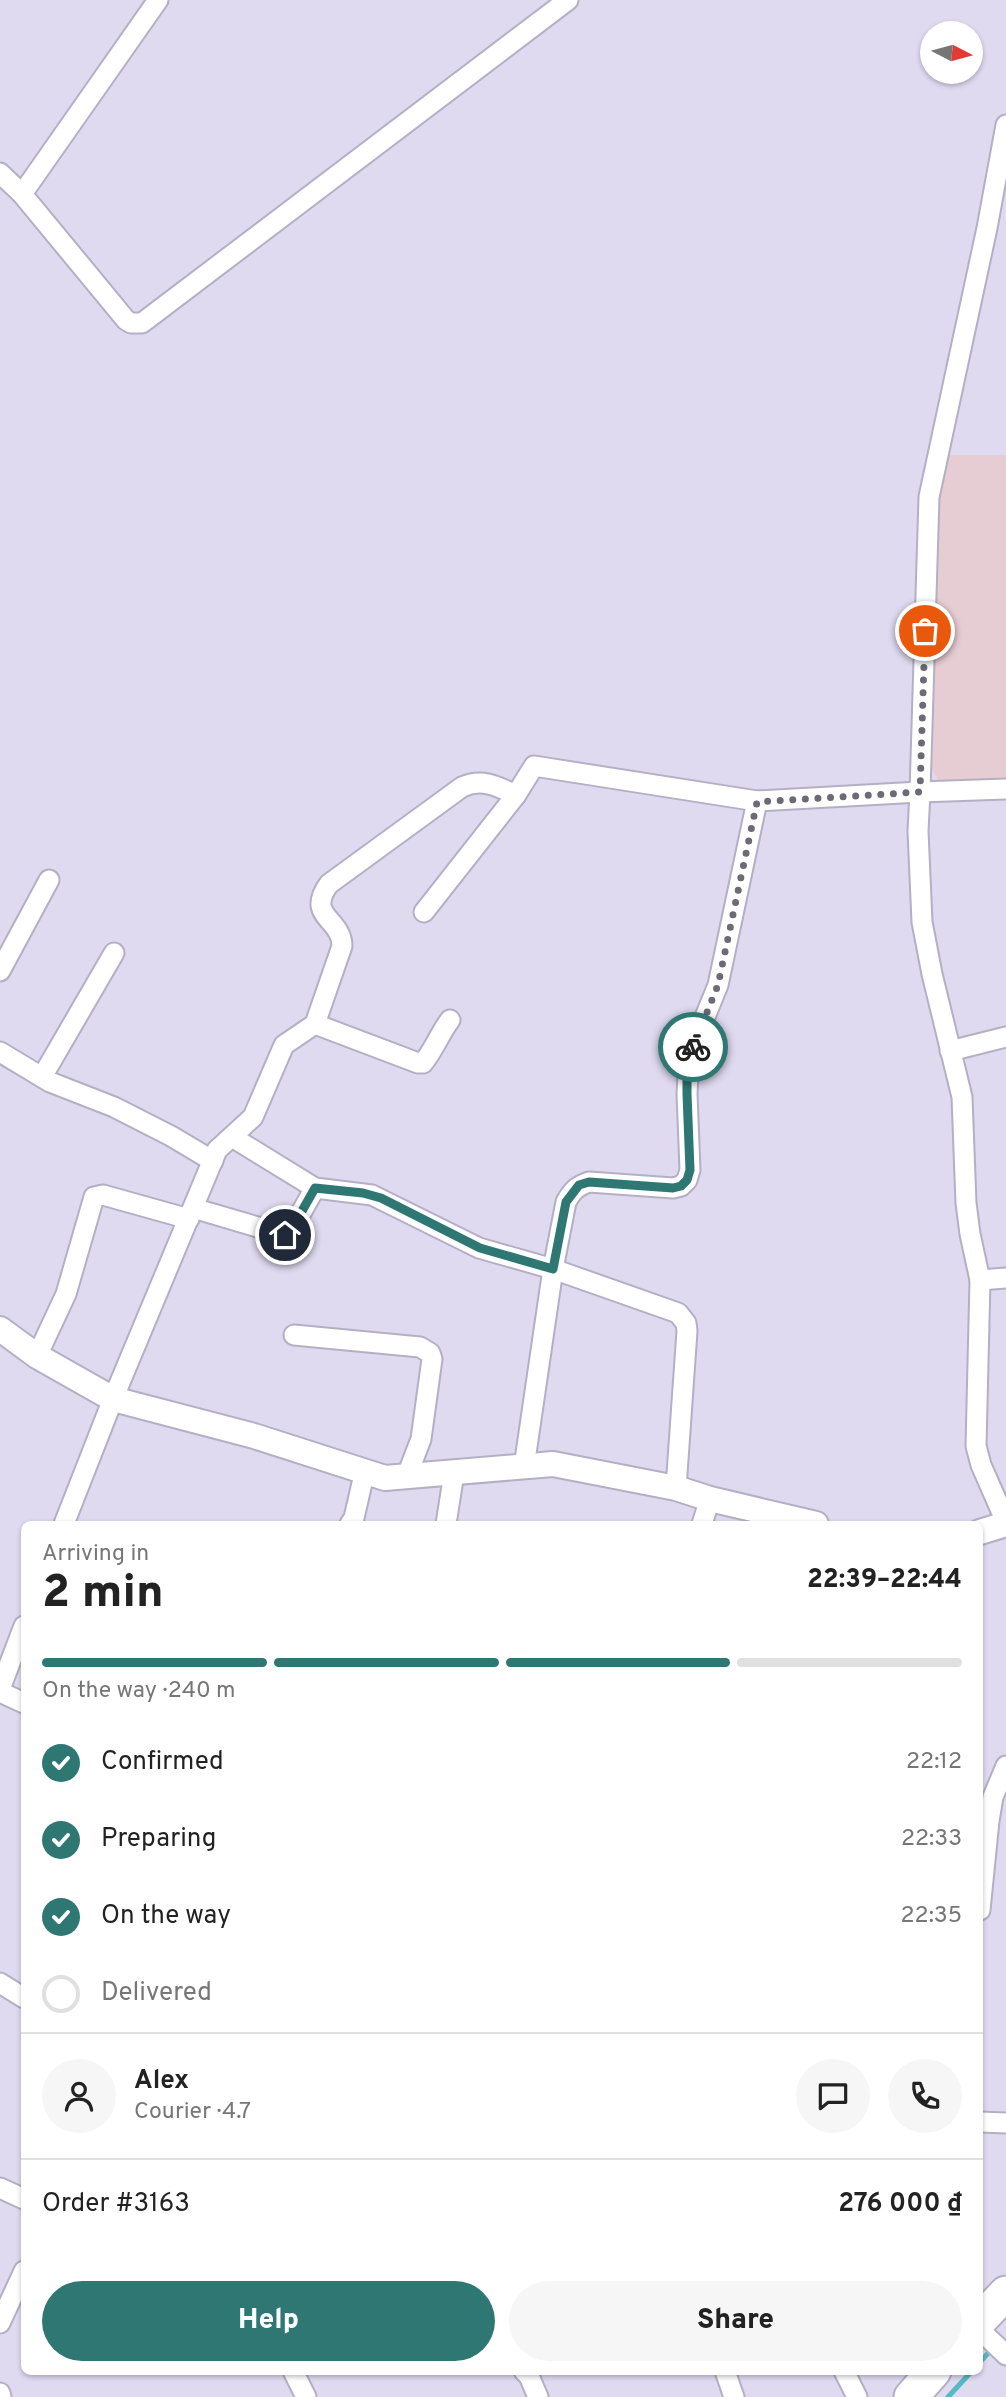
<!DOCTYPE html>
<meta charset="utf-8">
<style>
:root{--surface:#fff;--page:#f6f6f6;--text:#222;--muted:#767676;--line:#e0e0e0;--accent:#2e7772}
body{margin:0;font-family:Overpass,sans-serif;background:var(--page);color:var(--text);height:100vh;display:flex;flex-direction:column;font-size:26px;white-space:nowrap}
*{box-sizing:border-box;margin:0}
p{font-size:23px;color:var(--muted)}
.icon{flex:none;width:38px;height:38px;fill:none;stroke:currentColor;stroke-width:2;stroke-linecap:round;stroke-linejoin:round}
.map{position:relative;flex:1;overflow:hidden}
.drawer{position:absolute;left:21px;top:1521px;width:962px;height:854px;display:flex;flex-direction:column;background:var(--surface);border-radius:10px;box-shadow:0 2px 5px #0004}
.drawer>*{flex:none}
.needle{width:46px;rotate:96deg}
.buttons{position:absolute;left:920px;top:21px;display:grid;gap:14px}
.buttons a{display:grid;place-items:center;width:63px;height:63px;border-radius:50%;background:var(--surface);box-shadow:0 2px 5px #0004;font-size:35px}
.pin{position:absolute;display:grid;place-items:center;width:60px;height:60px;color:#fff;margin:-30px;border:4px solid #fff;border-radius:50%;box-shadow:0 2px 7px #0007}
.courier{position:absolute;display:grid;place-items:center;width:70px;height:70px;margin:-35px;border:5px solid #2e7772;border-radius:50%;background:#fff;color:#222;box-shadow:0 2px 9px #0007}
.head em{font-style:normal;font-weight:800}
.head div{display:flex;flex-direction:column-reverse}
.head{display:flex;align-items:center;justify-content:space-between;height:119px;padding:0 21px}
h1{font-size:46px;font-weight:800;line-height:52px}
.bar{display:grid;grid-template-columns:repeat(4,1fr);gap:10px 7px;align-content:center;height:84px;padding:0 21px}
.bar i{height:9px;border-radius:5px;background:var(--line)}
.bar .on{background:var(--accent)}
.bar p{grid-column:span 4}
.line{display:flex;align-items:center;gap:18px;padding:0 21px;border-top:2px solid var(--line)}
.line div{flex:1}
.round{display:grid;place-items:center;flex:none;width:74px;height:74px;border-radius:37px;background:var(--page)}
ol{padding:0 21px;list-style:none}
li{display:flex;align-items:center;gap:21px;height:77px}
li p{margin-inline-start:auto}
li .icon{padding:7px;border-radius:50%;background:var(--accent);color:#fff;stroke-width:4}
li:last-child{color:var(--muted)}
li i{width:38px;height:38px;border:4px solid var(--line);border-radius:50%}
.cta{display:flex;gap:14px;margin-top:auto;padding:14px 21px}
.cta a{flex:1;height:80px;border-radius:42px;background:var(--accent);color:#fff;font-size:28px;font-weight:800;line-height:80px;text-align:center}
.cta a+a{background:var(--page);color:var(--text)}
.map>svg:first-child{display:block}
</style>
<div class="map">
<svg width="1006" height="2397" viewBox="0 0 1006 2397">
<rect width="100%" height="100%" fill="#e0daf0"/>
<path fill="#e6cdd3" d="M943,455h63v325l-67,2 -7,-13 1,-149z"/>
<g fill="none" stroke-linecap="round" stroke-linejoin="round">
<g stroke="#55bac3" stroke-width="5">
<path d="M980,2362l12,-13"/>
<path d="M948,2397l24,-26"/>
</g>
<g stroke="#b4afc4" stroke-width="23">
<g id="minor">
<path d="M0,173l22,21 104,126 5,3h11l426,-323"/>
<path d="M22,194l136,-194"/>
<path d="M1006,789l-86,3 -2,39 4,91 10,52 30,123 4,106 4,31 10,46 -4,166 5,19 25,57"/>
<path d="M424,912l92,-117 18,-29 223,35 163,-9 9,-295 58,-269 19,-103"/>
<path d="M0,971l49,-91"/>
<path d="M315,1024l103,39h5c11,-13 17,-30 27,-43"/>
<path d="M950,1051l56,-14"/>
<path d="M0,1052l50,30 64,25 57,29 42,25"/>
<path d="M42,1077l72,-124"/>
<path d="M232,1137l83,51 57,7 107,53 74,21 125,44 8,10 1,8 -11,157"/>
<path d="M193,1208l92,27 4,-1 26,-46"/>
<path d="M980,1280l26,-2"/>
<path d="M294,1335l126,12 10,6 2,6 -11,80 -15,39"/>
<path d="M37,1356l29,-62 28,-97 9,-2 86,24"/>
<path d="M524,1467l29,-198 13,-67c6,-11 11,-16 23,-20l84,6 8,-2 6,-6 3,-10 -3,-76 2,-38 29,-71 39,-184"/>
<path d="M64,1524l49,-125 104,-249 36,-33 31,-72 31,-21 27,-78c0,-28 -37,-29 -13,-62l133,-97c20,-9 35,-1 54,8"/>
<path d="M350,1524l4,-6 11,-48"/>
<path d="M446,1524l8,-51"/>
<path d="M702,1524l8,-25"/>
<path d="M0,1689l24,-63"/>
<path d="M0,1692l24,11"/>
<path d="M980,1910l9,-89 4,-24 13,-31"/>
<path d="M0,1983l24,15"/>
<path d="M980,2122l26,1"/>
<path d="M0,2188l24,11"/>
<path d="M0,2323l24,-52"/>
<path d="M980,2330l26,25"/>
<path d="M293,2371l13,26"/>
<path d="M524,2371l5,5 9,21"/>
<path d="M725,2371l9,26"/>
<path d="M844,2371l13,26"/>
<path d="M0,2393l1,4"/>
</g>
</g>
<g stroke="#b4afc4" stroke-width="28">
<g id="tertiary">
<path d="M0,1329l37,27 76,43 141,37 131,42 168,-14 123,24 34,11 106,25"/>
<path d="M980,1532l26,-8"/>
</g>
</g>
<g stroke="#b4afc4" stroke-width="37">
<g id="trunk">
<path d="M980,2320l26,-27"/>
<path d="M911,2397l23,-26"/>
</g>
</g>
<use href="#minor" stroke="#fff" stroke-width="19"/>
<use href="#tertiary" stroke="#fff" stroke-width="24"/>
<use href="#trunk" stroke="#fff" stroke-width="33"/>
</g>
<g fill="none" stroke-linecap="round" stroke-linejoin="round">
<path stroke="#6d6a76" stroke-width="7" stroke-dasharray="0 12.6" d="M693,1047l25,-62 39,-183 163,-10 5,-161"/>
<path stroke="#2e7772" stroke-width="9" d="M285,1235l4,-1 26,-46 48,5 18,5 99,50 73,21 13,-67 13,-17 10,-3 84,6 8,-2 6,-6 3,-10 -3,-76v-28l6,-19"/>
</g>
</svg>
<div class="buttons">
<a><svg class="needle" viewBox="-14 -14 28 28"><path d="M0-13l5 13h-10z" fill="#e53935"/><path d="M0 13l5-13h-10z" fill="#767676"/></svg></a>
</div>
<div class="pin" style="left:925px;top:631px;background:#ea580c"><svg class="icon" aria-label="bag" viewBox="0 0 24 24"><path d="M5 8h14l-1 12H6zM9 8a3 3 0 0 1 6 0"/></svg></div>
<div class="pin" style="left:285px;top:1235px;background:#1f2937"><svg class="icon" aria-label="home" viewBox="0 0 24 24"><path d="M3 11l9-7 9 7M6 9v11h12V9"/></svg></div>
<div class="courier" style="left:693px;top:1047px"><svg class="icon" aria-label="bike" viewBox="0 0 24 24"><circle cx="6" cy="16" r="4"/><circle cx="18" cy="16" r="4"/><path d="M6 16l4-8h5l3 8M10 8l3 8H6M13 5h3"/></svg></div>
<section class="drawer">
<div class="head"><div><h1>2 min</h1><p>Arriving in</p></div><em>22:39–22:44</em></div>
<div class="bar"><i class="on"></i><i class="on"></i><i class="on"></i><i></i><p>On the way · 240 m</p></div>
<ol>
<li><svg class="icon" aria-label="check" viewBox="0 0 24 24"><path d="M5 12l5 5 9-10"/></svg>Confirmed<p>22:12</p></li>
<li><svg class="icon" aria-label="check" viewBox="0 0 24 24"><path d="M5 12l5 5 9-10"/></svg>Preparing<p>22:33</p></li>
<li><svg class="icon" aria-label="check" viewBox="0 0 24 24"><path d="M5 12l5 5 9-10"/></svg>On the way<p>22:35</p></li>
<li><i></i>Delivered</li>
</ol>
<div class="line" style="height:126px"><a class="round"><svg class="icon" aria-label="person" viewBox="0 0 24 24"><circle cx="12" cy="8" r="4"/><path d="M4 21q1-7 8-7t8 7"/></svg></a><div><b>Alex</b><p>Courier · 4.7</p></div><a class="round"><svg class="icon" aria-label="chat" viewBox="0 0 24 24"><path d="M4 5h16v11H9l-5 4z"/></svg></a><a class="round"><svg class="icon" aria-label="phone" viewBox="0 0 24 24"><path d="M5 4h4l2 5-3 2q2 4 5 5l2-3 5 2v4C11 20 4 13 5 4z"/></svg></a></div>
<div class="line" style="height:91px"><div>Order #3163</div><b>276 000 ₫</b></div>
<div class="cta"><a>Help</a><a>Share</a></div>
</section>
</div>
